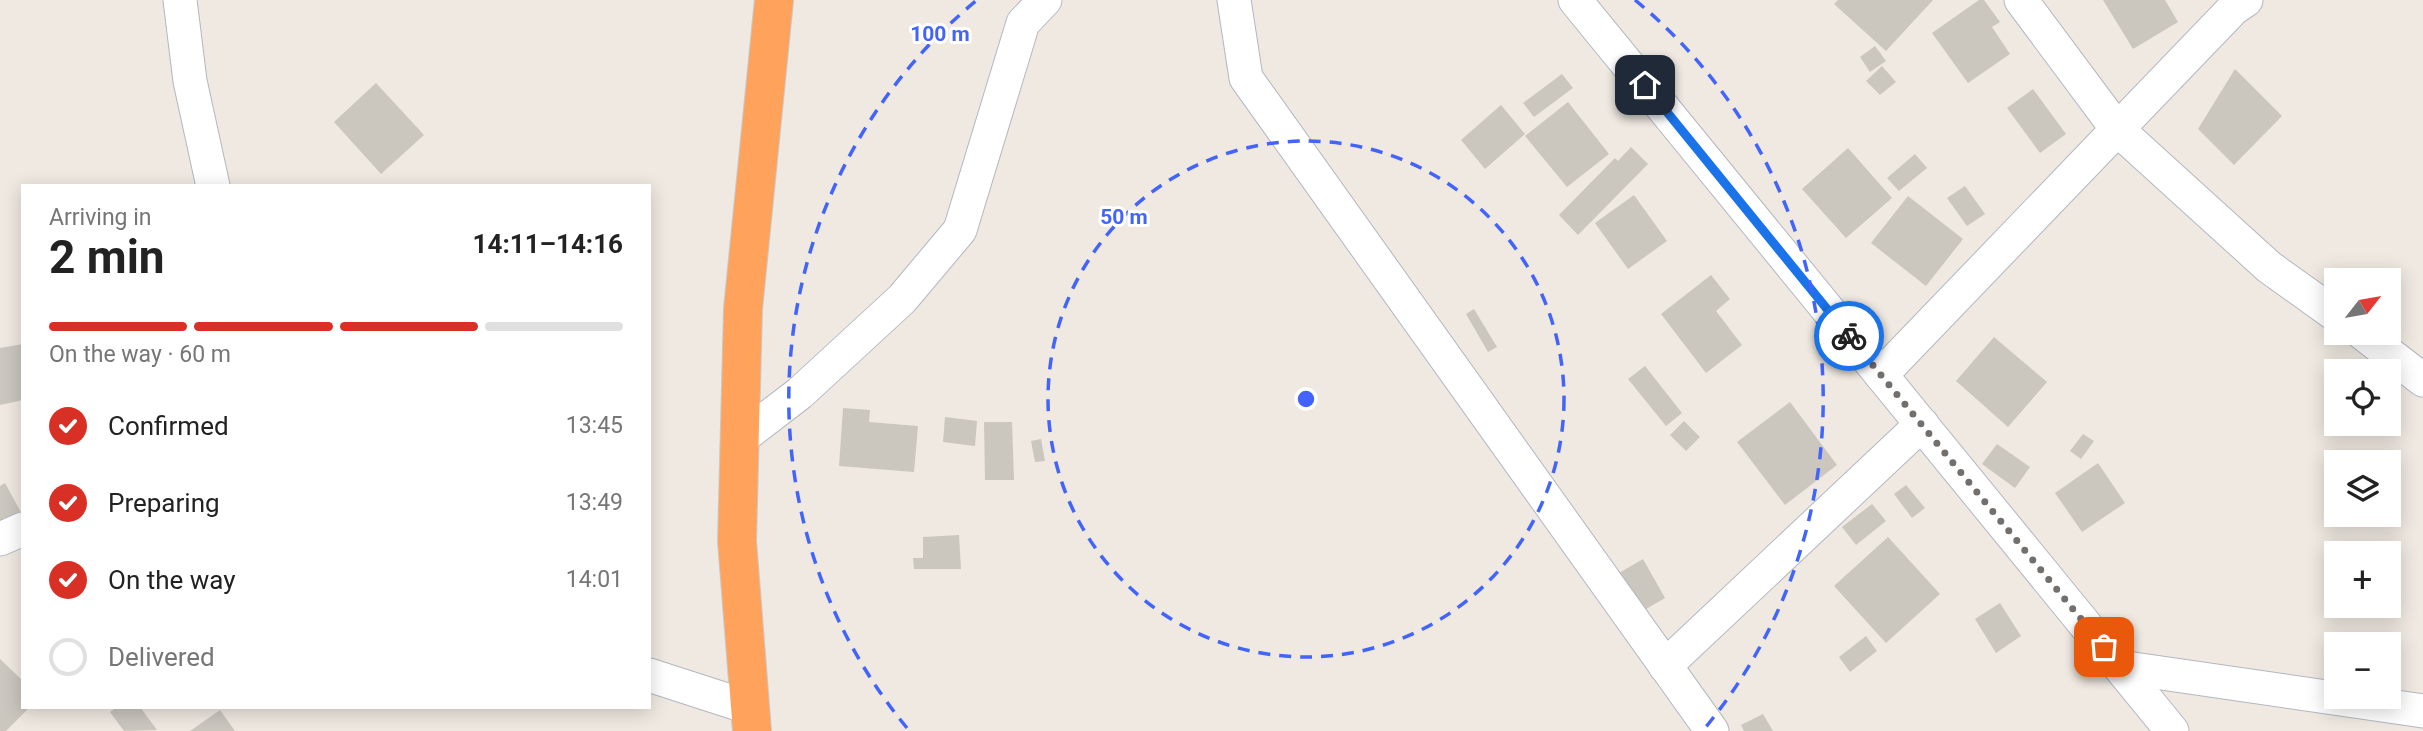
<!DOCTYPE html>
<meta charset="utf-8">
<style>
:root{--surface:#fff;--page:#f2f2f2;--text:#222;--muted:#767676;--line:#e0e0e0;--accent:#d93025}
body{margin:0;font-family:Roboto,sans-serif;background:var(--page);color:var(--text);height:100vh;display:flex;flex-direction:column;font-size:26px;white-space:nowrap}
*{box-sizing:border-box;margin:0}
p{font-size:23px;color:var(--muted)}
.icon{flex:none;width:38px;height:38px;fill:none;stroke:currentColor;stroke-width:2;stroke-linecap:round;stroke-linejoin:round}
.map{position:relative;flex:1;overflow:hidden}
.side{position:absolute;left:21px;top:184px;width:630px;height:525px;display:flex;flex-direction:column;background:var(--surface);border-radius:0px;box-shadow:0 4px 18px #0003}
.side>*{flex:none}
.needle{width:46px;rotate:59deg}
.buttons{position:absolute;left:2324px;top:268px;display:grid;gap:14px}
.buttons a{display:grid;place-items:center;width:77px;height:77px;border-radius:0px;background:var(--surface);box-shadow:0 4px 18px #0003;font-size:35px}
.pin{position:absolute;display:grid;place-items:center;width:60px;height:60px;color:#fff;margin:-30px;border-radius:14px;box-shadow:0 4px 10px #0006}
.courier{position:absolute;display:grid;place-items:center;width:70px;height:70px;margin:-35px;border:5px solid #1a73e8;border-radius:50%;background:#fff;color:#222;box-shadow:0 2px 9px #0007}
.head em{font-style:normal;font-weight:700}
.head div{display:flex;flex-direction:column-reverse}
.head{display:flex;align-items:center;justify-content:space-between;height:119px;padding:0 28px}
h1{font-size:46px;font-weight:700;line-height:52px}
.bar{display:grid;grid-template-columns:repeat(4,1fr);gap:10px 7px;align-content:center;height:84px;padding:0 28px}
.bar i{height:9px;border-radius:5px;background:var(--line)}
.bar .on{background:var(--accent)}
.bar p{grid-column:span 4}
ol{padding:0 28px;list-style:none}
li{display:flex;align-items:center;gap:21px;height:77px}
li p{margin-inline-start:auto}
li .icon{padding:7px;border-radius:50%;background:var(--accent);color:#fff;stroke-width:4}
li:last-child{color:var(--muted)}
li i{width:38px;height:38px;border:4px solid var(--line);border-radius:50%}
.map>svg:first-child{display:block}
</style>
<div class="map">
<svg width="2423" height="731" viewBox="0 0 2423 731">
<rect width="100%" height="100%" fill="#efe9e1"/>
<g fill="#cbc7bf">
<path d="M1838,0h95l-47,51 -52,-47z"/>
<path d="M1979,0h5l16,22 -8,5 18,27 -42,29 -36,-50z"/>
<path d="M2103,0h62l13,22 -45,27z"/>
<path d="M1875,46l11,15 -16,11 -10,-15z"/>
<path d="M1882,66l14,16 -16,13 -14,-14z"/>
<path d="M2235,69l47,47 -48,49 -36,-36z"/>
<path d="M1562,74l11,14 -39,29 -11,-14z"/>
<path d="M376,83l48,52 -43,39 -47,-52z"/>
<path d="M2033,89l33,45 -26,19 -33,-45z"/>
<path d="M1568,102l41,52 -42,33 -42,-51z"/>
<path d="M1501,105l24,29 -40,35 -24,-29z"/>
<path d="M1631,147l17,17 -70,71 -19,-20 56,-57 3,3z"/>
<path d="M1848,148l44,50 -46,40 -44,-49z"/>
<path d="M1915,154l12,14 -28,23 -12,-13z"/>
<path d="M1965,186l20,28 -18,12 -20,-28z"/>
<path d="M1634,195l33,46 -39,28 -33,-46z"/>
<path d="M1908,196l55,43 -37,47 -55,-43z"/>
<path d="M1711,275l19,24 -14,12 26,34 -36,28 -45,-59z"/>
<path d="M1474,309l23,38 -9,5 -22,-38z"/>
<path d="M1994,337l53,45 -39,45 -52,-46z"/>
<path d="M23,344v56l-23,5v-57z"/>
<path d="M1645,366l37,47 -16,13 -38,-47z"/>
<path d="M1790,402l47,63 -52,40 -48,-63z"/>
<path d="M843,408l27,2 -1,12 49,4 -4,46 -75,-6z"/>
<path d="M945,417l32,4 -2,25 -32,-4z"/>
<path d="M1684,421l16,16 -14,14 -16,-16z"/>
<path d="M984,422h28l2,58h-29z"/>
<path d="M2083,434l11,7 -13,18 -11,-8z"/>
<path d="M1041,439l4,22 -10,1 -4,-21z"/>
<path d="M1997,444l33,23 -15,21 -33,-24z"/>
<path d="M2098,463l27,40 -43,29 -27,-39z"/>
<path d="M5,483l18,33 -23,12v-42z"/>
<path d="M1906,485l19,23 -13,10 -18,-24z"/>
<path d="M1872,504l14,17 -30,24 -14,-18z"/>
<path d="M959,535l2,34h-47l-1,-11h10v-21z"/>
<path d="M1888,537l52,57 -54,49 -52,-57z"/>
<path d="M1643,559l22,39 -24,14 -22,-39z"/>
<path d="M2000,603l21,33 -25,17 -21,-34z"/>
<path d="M1866,636l11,15 -27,21 -11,-15z"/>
<path d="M0,659l23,22v26h7l-24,24h-6z"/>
<path d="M117,707h23l17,23 -33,1 -14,-19z"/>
<path d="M220,710l15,21h-45z"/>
<path d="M1763,714l10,17h-29l-3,-6z"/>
</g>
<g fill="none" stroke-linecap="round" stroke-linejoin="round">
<g stroke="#b4b7c1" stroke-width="35">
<g id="street">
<path d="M180,0l10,81 23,105"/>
<path d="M1234,0l12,78 466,653"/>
<path d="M1575,0l597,731"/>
<path d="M2021,0l96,129 152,138 67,48"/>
<path d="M2361,332l62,48"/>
<path d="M1881,375l352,-366 13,-9"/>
<path d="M740,439l60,-46 102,-94 58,-69 63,-207 22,-23"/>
<path d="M0,539l23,-10"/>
<path d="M1665,666l257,-242"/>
<path d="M2120,667l303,44"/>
<path d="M649,675l99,32"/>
</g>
</g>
<g stroke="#c9c9c9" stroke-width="40">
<path id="highway" d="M752,731l-15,-190 6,-232 31,-309"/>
</g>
<use href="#street" stroke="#fff" stroke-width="33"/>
<use href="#highway" stroke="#ffa35c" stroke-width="38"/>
</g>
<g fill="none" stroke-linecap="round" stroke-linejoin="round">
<path stroke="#726f6d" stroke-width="7" stroke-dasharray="0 12.6" d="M1849,336l255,311"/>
<path stroke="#1a73e8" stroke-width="9" d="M1645,85l204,251"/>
</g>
<g fill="none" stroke="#4264fb" stroke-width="3.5" stroke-dasharray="12 9">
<circle cx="1306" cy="399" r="258"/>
<path d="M907 728A517 517 0 0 1 977 0M1635 0A517 517 0 0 1 1705 728"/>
</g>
<circle cx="1306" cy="399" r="10" fill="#4264fb" stroke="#fff" stroke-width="3.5"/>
<g font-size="21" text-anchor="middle" font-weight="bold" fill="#4264fb" stroke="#fff" stroke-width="6" stroke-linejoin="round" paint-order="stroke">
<text x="940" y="41">100 m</text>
<text x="1124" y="224">50 m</text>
</g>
</svg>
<div class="buttons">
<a><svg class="needle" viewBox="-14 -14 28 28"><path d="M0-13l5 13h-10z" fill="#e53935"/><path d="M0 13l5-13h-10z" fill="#767676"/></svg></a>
<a><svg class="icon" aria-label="locate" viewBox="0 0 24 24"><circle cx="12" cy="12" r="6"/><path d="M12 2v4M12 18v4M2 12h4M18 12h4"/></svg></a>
<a><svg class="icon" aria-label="layers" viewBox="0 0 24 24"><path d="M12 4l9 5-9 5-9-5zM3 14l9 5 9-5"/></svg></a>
<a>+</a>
<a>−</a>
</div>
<div class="pin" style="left:2104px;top:647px;background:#ea580c"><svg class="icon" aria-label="bag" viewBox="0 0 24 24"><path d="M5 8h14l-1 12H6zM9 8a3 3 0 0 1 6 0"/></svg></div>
<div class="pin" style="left:1645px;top:85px;background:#1f2937"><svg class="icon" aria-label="home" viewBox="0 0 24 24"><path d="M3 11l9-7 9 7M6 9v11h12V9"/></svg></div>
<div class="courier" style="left:1849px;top:336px"><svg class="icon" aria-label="bike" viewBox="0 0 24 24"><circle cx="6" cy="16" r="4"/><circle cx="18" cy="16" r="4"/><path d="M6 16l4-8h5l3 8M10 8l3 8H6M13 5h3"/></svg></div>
<section class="side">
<div class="head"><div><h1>2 min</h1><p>Arriving in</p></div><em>14:11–14:16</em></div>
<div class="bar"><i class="on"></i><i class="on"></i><i class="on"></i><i></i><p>On the way · 60 m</p></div>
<ol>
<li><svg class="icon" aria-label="check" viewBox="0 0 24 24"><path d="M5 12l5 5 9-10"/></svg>Confirmed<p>13:45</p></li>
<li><svg class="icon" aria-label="check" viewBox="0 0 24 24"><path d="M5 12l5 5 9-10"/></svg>Preparing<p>13:49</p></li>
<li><svg class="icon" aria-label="check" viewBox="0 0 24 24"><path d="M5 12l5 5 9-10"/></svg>On the way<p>14:01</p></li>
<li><i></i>Delivered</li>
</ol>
</section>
</div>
